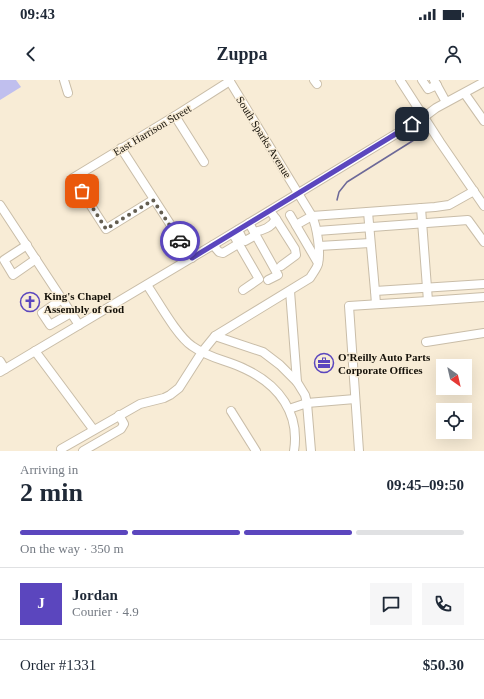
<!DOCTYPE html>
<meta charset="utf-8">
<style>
:root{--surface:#fff;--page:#f6f6f7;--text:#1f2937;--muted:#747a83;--line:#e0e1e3;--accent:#5b46be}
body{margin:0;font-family:"Times New Roman",serif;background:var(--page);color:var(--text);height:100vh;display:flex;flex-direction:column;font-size:15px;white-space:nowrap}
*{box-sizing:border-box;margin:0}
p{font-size:13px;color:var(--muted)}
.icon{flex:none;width:22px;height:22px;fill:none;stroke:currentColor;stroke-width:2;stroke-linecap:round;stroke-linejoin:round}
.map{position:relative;height:371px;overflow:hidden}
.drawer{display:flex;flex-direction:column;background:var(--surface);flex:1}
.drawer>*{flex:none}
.needle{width:26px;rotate:146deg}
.controls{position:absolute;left:436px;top:279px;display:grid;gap:8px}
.controls a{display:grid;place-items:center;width:36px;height:36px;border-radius:0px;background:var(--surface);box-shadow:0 4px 16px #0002;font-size:20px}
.pin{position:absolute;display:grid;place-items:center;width:34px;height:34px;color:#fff;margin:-17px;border-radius:8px;box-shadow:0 2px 6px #0006}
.courier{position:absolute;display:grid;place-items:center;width:40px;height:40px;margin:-20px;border:3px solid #5b46be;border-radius:50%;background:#fff;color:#222;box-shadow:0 1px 5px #0007}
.summary em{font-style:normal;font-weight:700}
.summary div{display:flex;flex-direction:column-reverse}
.summary{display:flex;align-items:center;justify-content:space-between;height:68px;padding:0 20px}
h1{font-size:26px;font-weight:700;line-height:30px}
.bar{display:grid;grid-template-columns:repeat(4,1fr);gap:6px 4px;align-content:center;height:48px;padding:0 20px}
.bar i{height:5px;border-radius:3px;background:var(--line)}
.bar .selected{background:var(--accent)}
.bar p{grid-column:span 4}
.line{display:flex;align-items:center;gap:10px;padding:0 20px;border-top:1px solid var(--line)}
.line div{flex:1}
.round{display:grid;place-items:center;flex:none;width:42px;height:42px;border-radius:0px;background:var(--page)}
.status{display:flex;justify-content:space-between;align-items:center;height:28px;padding:0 20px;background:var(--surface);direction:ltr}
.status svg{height:11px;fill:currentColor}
header{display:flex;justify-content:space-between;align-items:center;height:52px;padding:0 20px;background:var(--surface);font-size:18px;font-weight:700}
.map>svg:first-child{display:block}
</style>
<div class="status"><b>09:43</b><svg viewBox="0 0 49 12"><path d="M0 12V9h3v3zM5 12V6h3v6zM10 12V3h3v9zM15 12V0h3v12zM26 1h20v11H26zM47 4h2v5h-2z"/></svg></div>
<header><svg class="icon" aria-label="back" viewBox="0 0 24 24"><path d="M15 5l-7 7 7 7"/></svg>Zuppa<svg class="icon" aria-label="person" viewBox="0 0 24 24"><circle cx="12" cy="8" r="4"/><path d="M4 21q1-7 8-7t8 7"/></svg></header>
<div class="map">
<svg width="484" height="371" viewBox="0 0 484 371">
<rect width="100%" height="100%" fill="#f8ecd6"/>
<path fill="#c0bfee" d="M0,0h16l5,7 -21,13z"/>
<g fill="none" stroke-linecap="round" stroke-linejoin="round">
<path stroke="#6d6998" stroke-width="1.5" d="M337,120l2,-8 8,-10 67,-42 4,-6"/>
<g stroke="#c9bda8" stroke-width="10">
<g id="minor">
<path d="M64,0l4,13"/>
<path d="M314,0l3,4"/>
<path d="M400,0l40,62 44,64"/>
<path d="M422,0l6,9 9,-4"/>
<path d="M434,0l12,22"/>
<path d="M465,14l19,27"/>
<path d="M175,36l29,46"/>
<path d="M121,68l71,110"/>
<path d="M153,120l-47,29 -33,-51 102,-62 55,-35"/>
<path d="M0,125l79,120"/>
<path d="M421,128l7,93 56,-4"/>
<path d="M368,132l7,79"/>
<path d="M290,135l28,48"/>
<path d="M276,139l19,30 1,6 -15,11"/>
<path d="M249,143l29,52 -10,5"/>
<path d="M296,145l16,-9 123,-9 14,-2 25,-14"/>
<path d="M238,150l4,8 3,3 11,-6"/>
<path d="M317,151l151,-11 16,22"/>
<path d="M254,152c9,-2 17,-4 22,-13l-3,-4"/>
<path d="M233,154l26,45 -16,11"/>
<path d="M27,165l-23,15 9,15 23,-16"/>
<path d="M213,165l6,7 4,1 15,-9"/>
<path d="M319,166l51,-3"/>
<path d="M147,205c11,16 30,51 45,61 18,13 35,14 53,23 34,16 55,44 49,82"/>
<path d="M290,211l7,91"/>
<path d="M62,219l-20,14 8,12 21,-12"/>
<path d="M376,224l-1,-13 109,-7"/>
<path d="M215,256l48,16 17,13 17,17 8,13 2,8 48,-4"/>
<path d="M426,262l58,-9"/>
<path d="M35,271l58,78"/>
<path d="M0,281l5,8"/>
<path d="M0,292l213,-127 211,-128 12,-9 48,-26"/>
<path d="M289,329l18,-6 4,48"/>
<path d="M231,331l25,40"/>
<path d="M61,369l79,-45 24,-6 6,-3 9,-7 23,-36 13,-16 95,-58c3,-5 7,-10 8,-14 3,-12 -1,-37 -6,-48l-83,-136"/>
<path d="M83,371l38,-22 3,-5 -5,-9"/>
<path d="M359,371l-10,-145 79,-5"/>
</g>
</g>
<use href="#minor" stroke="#fff" stroke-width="8"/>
</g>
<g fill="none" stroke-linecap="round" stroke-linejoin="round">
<path stroke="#645e51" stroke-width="4" stroke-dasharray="0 7.2" d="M82,111l24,38 47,-29 27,41"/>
<path stroke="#5b46be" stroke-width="5" d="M180,161l12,17 220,-134"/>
</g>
<defs>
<g id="church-ring" transform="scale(1)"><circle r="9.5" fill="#f8ecd6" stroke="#5b46be" stroke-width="1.5"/><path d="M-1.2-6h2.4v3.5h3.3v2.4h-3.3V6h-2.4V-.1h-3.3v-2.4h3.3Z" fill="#5b46be"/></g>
<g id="office-ring" transform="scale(1)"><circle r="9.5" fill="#f8ecd6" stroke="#5b46be" stroke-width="1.5"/><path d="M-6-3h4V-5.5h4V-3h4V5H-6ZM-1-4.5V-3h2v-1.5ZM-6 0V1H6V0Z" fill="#5b46be"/></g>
</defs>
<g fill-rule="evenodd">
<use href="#church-ring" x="30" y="222"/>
<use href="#office-ring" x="324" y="283"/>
</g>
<g text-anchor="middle" stroke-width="3" stroke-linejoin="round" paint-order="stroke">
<g font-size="11" fill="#151109" stroke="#f8ecd6">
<text transform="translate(152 50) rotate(-31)" y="4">East Harrison Street</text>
<text transform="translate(264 57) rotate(58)" y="4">South Sparks Avenue</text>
</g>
<g font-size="11" font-weight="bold" fill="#151109" stroke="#f8ecd6" text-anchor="start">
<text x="44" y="220">King's Chapel<tspan x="44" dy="13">Assembly of God</tspan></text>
<text x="338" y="281">O'Reilly Auto Parts<tspan x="338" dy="13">Corporate Offices</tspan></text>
</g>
</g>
</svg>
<div class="controls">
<a><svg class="needle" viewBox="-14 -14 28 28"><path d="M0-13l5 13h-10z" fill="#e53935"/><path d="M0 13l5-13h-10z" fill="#747a83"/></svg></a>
<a><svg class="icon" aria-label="locate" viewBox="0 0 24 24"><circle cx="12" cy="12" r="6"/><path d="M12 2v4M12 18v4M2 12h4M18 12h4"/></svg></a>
</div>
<div class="pin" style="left:82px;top:111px;background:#ea580c"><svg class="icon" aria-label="bag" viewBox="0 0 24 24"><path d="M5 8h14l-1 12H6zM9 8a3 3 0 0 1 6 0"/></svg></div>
<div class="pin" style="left:412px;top:44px;background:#1f2937"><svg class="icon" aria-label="home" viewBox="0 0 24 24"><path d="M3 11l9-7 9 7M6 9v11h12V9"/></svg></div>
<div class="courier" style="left:180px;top:161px"><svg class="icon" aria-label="car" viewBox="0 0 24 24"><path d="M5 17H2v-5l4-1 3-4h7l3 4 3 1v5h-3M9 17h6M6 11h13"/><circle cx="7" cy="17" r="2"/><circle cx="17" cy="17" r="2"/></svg></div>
</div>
<section class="drawer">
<div class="summary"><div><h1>2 min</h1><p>Arriving in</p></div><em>09:45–09:50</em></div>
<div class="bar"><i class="selected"></i><i class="selected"></i><i class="selected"></i><i></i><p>On the way · 350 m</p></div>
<div class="line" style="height:72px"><b class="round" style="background:var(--accent);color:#fff">J</b><div><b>Jordan</b><p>Courier · 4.9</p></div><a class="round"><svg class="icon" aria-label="chat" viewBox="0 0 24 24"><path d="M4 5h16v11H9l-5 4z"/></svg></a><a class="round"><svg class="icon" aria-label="phone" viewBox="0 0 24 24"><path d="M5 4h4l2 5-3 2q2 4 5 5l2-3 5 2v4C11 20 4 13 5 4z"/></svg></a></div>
<div class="line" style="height:52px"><div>Order #1331</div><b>$50.30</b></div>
</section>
